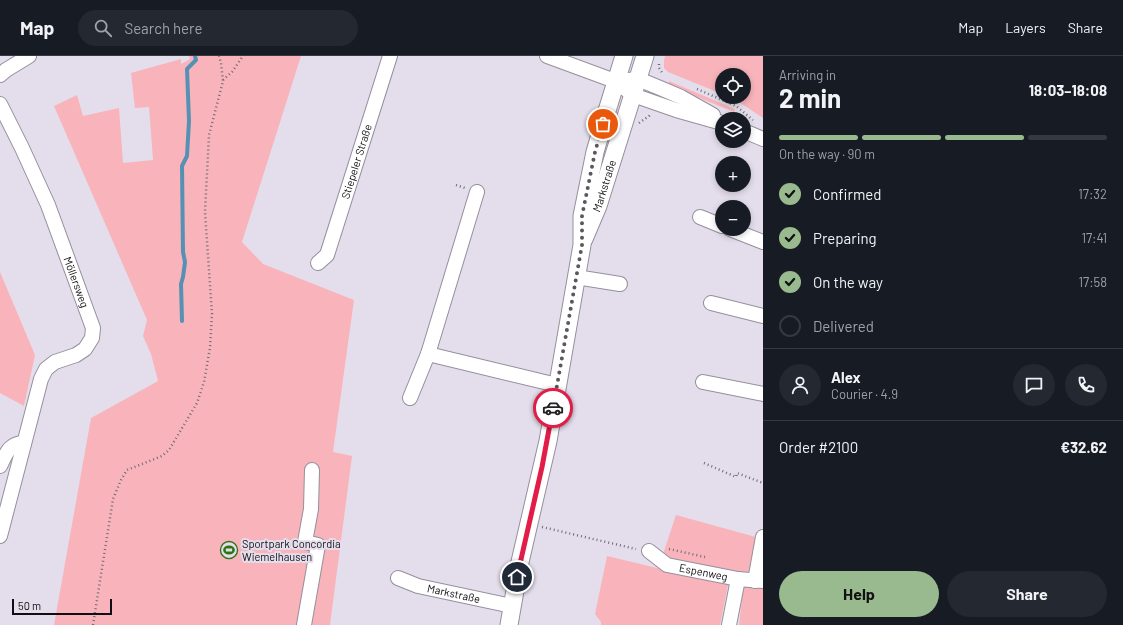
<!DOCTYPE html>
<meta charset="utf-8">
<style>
:root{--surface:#171b24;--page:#242831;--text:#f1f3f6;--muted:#9ea1a6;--line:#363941;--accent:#99b98f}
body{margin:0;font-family:Barlow,sans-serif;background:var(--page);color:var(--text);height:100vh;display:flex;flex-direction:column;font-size:15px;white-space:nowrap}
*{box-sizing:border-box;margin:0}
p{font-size:13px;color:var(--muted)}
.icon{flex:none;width:22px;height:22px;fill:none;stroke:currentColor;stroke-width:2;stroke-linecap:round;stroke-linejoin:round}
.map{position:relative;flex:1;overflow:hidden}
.side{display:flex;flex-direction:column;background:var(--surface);width:360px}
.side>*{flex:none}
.tools{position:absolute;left:715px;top:12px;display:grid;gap:8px}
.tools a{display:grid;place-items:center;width:36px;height:36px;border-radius:50%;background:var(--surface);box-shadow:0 2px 6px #0003;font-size:20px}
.scale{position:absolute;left:12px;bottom:10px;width:100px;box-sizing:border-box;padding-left:4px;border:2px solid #100e12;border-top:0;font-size:11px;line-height:14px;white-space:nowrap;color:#100e12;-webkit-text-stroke:3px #e4deec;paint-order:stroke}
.pin{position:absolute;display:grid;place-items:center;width:34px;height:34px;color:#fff;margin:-17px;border:2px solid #fff;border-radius:50%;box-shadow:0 1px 4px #0007}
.courier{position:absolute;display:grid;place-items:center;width:40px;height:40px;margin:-20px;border:3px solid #e11d48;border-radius:50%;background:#fff;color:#222;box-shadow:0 1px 5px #0007}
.head em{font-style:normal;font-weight:700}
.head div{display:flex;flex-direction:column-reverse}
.head{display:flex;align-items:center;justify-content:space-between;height:68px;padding:0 16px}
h1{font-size:26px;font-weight:700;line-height:30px}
.bar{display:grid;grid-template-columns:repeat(4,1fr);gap:6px 4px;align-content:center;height:48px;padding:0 16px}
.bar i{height:5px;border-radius:3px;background:var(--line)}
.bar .on{background:var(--accent)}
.bar p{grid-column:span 4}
.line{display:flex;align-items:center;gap:10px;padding:0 16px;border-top:1px solid var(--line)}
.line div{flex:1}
.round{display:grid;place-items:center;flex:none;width:42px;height:42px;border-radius:21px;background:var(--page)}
ol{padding:0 16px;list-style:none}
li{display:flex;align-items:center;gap:12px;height:44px}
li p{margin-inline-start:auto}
li .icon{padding:4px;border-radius:50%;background:var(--accent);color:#111;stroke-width:4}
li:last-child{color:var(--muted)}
li i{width:22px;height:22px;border:2px solid var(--line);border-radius:50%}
.primary-button{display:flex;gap:8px;margin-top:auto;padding:8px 16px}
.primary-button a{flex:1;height:46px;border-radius:24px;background:var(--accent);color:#111;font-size:16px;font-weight:700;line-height:46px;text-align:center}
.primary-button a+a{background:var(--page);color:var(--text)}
header{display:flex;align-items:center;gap:24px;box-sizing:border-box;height:56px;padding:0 20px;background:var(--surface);border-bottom:1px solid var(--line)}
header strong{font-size:19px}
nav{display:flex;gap:22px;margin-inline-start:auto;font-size:14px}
.search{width:280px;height:36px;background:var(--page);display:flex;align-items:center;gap:10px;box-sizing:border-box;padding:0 14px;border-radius:22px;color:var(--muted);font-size:15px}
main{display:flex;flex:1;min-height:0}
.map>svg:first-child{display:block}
</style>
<header>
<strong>Map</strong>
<div class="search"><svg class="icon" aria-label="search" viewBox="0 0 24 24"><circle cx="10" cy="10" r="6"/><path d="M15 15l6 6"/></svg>Search here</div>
<nav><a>Map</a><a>Layers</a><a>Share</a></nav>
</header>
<main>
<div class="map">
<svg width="763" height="569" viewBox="0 0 763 569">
<rect width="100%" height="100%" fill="#e4deec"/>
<g fill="#f8b4ba">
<path d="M189,0h112l-59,186 21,22 91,36 -21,152 19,4 -22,169h-276l37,-207 67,-37 -7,-27 -8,-18 4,-16 -93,-214 23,-11 6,21 36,-8 4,55 30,-3 -4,-53 -14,1 -4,-35 50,-14v5l9,-5z"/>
<path d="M665,0h98v62l-21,-14 -13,-7h15v-22h-22v19l-54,-22 -4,-4v-7z"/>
<path d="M669,25l66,28 -1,3 -66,-27z"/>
<path d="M0,216l35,83 -11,51 -24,-13z"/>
<path d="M676,459l87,24v86h-24l4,-37 -2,-14 -79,-17z"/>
<path d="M607,500l121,29 -8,40h-119v-3l-6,-8z"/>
</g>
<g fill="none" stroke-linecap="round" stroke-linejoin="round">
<path stroke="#5790b5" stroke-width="4" d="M182,265l-1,-37 2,-7 2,-15 -2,-10 -1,-86 5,-10 2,-35 -2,-52 9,-9 -1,-4"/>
<g stroke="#958f9c" stroke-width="16">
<g id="minor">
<path d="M547,0l68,25 18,14 43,15 46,13"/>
<path d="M0,19l6,-5 23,-14"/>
<path d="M628,24l10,-1 22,9 21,9 32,18"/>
<path id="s1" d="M0,48l22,44 26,57 45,123 -1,10 -7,11 -9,6 -21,7 -9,7 -5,10 -41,157"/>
<path d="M744,75l19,8"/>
<path d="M700,161l22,9"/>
<path d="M730,173l33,13"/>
<path id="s2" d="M318,207l9,-8 63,-199"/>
<path d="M576,221l44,7"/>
<path d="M711,247l52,13"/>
<path d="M428,298l129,31"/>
<path d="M703,326l60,12"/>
<path d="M410,342l18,-44 49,-162"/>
<path d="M0,410c6,-12 9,-23 24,-23"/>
<path id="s3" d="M649,495l18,14 71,14 25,2"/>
<path id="s4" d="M398,522l20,8 94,20"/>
<path d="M755,525l8,-44"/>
<path d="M304,569l14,-80 -13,-3 6,-33 1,-39"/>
<path d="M729,569l9,-46"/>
</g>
</g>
<g stroke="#958f9c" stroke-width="19">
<g id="major">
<path id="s5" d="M584,183l14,-33 47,-150"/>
<path d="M509,569l11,-63 28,-121 34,-196v-29l13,-64 11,-38 18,-58"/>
</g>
</g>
<g stroke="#6f6c74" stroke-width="2.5" stroke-dasharray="1 3" stroke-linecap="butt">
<path d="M659,8v4l4,6"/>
<path d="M223,24l9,-8 11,-16"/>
<path d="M697,33l39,17 17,14"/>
<path d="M639,67l10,-7 1,-3"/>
<path d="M456,129l9,3"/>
<path d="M704,407l32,14 1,-4 26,10"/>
<path d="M542,471l94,22"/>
<path d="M669,493l36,8"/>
<path d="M93,569l20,-126 8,-19 6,-10 35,-14 7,-6 28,-47 7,-21 6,-34 2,-34 -7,-102 4,-77 14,-54 -2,-18 -2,-7"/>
</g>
<use href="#minor" stroke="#fff" stroke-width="14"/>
<use href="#major" stroke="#fff" stroke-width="17"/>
</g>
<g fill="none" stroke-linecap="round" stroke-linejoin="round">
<path stroke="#5a575e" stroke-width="4" stroke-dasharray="0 7.2" d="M553,352l29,-163v-29l13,-64 8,-28"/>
<path stroke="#e11d48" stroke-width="5" d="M517,521l25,-110 11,-59"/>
</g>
<defs>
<g id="stadium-ring" transform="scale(0.9)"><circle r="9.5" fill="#e4deec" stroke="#2e7312" stroke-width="1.5"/><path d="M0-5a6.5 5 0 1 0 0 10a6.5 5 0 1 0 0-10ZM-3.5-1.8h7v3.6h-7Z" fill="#2e7312"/></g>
</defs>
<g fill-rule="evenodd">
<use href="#stadium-ring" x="229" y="494"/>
</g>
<g text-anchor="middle" stroke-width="4" stroke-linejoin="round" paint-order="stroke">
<g font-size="11" fill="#100e12" stroke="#e4deec">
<text dy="4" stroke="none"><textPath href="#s2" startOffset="110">Stiepeler Straße</textPath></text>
<text dy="4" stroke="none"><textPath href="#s5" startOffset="57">Markstraße</textPath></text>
<text dy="4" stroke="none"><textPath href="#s1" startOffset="194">Möllersweg</textPath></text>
<text dy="4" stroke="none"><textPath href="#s3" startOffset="60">Espenweg</textPath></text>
<text dy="4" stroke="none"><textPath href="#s4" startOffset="58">Markstraße</textPath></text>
</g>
<g font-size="11" fill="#100e12" stroke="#e4deec" text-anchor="start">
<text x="242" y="492">Sportpark Concordia<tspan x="242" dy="13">Wiemelhausen</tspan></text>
</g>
</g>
</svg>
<div class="tools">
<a><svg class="icon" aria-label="locate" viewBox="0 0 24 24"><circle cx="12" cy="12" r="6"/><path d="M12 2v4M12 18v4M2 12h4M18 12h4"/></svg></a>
<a><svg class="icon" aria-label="layers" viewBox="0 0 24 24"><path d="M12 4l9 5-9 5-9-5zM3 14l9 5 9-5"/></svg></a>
<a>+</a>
<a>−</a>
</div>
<div class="scale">50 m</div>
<div class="pin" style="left:603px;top:68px;background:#ea580c"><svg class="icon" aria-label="bag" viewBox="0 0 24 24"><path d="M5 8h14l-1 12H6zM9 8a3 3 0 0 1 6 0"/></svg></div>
<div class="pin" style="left:517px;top:521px;background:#1f2937"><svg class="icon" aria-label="home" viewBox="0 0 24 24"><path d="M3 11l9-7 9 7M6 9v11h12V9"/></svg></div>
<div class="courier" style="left:553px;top:352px"><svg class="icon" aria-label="car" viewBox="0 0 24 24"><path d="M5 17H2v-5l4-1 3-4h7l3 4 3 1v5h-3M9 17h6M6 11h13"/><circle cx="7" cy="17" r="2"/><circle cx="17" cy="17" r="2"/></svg></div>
</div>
<section class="side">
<div class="head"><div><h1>2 min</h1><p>Arriving in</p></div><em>18:03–18:08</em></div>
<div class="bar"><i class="on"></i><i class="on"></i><i class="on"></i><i></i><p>On the way · 90 m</p></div>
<ol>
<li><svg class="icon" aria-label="check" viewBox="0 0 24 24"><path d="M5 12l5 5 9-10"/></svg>Confirmed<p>17:32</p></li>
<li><svg class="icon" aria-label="check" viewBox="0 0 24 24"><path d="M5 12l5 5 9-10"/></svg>Preparing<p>17:41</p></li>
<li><svg class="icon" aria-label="check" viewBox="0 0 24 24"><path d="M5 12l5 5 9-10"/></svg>On the way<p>17:58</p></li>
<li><i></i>Delivered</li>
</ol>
<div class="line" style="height:72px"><a class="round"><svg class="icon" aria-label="person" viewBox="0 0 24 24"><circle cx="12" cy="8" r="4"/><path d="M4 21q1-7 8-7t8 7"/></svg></a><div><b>Alex</b><p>Courier · 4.9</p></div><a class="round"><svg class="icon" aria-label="chat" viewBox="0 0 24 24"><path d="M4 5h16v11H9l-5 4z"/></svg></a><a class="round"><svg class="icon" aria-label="phone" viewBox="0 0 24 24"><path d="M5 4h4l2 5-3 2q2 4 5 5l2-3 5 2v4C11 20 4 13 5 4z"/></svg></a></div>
<div class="line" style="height:52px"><div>Order #2100</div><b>€32.62</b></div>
<div class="primary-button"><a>Help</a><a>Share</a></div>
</section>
</main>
